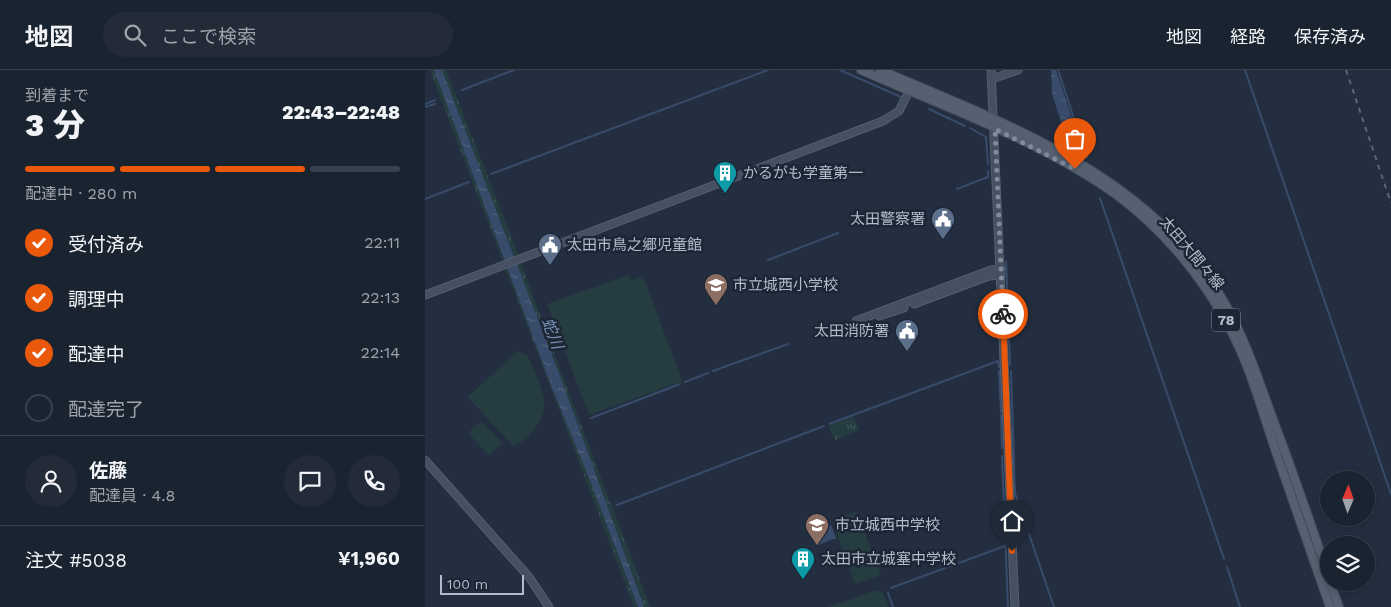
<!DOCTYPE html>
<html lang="ja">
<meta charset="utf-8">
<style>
:root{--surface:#1a2330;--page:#232b38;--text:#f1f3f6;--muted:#9fa4ab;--line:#38404c;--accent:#ea580c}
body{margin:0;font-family:"Work Sans","Noto Sans JP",sans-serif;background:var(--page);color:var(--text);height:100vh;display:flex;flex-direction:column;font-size:19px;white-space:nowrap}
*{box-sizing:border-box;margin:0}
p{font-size:16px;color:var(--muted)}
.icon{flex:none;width:28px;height:28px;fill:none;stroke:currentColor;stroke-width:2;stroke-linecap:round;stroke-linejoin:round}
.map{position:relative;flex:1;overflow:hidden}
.details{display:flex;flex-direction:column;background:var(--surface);width:425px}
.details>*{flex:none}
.needle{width:32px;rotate:2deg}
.tools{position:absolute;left:895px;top:401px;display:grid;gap:10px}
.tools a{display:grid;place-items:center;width:55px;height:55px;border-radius:50%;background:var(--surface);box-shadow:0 2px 8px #0003,0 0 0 1px var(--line);font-size:25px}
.scale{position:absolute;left:15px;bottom:12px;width:84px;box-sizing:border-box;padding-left:5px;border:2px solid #b4bcca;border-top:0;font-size:14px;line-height:18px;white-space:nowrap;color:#b4bcca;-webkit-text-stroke:4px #1c2635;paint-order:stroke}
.pin{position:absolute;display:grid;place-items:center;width:42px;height:42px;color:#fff;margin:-51px -21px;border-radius:50% 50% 50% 0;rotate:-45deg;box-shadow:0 0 5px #0007}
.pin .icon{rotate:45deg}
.courier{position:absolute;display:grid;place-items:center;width:50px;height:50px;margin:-25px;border:4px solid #ea580c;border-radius:50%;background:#fff;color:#222;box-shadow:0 1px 6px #0007}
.summary em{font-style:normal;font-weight:800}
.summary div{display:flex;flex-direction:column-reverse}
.summary{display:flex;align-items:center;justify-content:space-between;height:85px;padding:0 25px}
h1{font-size:32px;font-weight:800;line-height:38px}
.bar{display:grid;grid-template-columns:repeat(4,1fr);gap:8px 5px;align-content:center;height:60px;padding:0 25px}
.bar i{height:6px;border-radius:4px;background:var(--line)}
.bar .current{background:var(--accent)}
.bar p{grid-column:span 4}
.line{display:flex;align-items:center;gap:12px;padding:0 25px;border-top:1px solid var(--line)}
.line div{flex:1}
.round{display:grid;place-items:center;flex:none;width:52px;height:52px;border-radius:26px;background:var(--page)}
ol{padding:0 25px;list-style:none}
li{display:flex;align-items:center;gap:15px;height:55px}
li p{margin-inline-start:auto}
li .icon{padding:5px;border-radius:50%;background:var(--accent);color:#fff;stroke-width:4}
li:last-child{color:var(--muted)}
li i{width:28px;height:28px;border:2px solid var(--line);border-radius:50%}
header{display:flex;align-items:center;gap:30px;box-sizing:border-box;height:70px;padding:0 25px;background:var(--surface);border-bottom:1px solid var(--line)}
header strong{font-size:24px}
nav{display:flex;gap:28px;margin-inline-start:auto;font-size:18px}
.search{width:350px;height:45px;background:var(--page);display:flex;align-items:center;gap:12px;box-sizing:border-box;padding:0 18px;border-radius:28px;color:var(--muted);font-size:19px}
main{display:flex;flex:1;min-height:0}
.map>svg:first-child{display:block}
</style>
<header>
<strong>地図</strong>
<div class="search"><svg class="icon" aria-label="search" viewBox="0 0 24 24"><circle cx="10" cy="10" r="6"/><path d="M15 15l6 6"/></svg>ここで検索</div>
<nav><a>地図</a><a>経路</a><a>保存済み</a></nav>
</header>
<main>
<section class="details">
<div class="summary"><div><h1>3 分</h1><p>到着まで</p></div><em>22:43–22:48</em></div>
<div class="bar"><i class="current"></i><i class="current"></i><i class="current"></i><i></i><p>配達中 · 280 m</p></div>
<ol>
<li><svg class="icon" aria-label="check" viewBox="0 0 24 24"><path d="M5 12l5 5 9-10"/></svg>受付済み<p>22:11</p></li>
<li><svg class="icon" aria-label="check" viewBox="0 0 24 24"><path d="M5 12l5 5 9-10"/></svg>調理中<p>22:13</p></li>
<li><svg class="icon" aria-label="check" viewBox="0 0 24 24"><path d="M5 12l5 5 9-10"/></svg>配達中<p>22:14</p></li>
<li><i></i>配達完了</li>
</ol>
<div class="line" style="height:90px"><a class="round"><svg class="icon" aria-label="person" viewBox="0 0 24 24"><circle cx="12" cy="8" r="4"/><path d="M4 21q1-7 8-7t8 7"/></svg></a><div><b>佐藤</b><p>配達員 · 4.8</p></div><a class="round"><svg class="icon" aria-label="chat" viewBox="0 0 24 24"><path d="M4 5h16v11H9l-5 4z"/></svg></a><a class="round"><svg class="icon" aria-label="phone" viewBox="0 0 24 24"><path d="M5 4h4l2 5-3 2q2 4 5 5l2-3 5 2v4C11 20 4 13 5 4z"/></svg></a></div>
<div class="line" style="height:65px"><div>注文 #5038</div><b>¥1,960</b></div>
</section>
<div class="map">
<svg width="966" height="537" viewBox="0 0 966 537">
<defs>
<pattern id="grass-tufts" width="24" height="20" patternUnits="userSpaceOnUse" patternTransform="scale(1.25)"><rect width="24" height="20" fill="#253d41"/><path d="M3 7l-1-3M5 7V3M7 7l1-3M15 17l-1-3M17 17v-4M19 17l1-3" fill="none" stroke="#42575b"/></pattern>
<pattern id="water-ripples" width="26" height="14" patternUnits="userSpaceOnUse" patternTransform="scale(1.25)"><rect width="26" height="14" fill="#384b6a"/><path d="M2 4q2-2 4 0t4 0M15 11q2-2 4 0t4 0" fill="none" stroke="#52637e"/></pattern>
</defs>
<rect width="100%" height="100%" fill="#232f40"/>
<g fill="url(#grass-tufts)">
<path d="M5,0h4l118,318 37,90 49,129h-4z"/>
<path d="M17,0h4l71,181 1,5 -2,2 3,6h2l87,233v4h2l40,106h-6l-81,-223z"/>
<path d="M428,346l6,14 -24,10 -6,-14z"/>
</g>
<g fill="#253d41">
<path d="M204,205l2,5 12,-4 39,105 -93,34 -42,-111z"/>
<path d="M93,281l10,5c5,13 14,30 16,44 2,19 -14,40 -31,46l-45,-49z"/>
<path d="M56,351l21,22 -13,12 -21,-22z"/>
<path d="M429,442l3,1 24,62 -26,9 -23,-64z"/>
<path d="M453,520l5,3 6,14h-61z"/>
</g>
<g fill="url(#water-ripples)">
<path d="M9,0h8l121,314 81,223h-6l-49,-129 -37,-90z"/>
<path d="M626,0h5l29,87 -16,-9 -17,-55z"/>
<path d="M406,455l5,13 -20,8 -5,-14z"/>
</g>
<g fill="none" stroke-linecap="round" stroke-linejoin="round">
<g stroke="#384b6a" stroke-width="2">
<path d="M415,0l61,27"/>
<path d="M633,0l29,88"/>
<path d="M820,0l146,424"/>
<path d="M37,20l52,-20"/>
<path d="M0,34l10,-4"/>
<path d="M0,37l10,-3"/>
<path d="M504,39l36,17"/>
<path d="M545,58l16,9 2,27"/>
<path d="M66,104l277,-104"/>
<path d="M532,119l31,-12v-6"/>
<path d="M675,128l124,361"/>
<path d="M0,129l44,-17"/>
<path d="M343,190l70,-27"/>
<path d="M581,191l4,104"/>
<path d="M288,301l75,-27"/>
<path d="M574,301l2,41"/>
<path d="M586,301l4,122 39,114"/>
<path d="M260,312l23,-9"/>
<path d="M576,345l1,33"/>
<path d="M166,348l89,-34"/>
<path d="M404,354l169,-63 1,6"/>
<path d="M577,386l6,151"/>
<path d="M192,435l207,-79"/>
<path d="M802,497l13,40"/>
<path d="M466,518l114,-42"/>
<path d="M463,523l5,14"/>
</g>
<g stroke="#555f6d" stroke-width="9">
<g id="secondary">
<path d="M566,0l24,537"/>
<path d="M567,9l26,-9"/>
<path d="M0,225l458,-174 16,-10 10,-20"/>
<path d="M489,234l75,-28 12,-1"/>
<path d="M454,246l25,-8"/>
<path d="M431,251l135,-51 10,-1"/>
<path d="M0,390l104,117 20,30"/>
</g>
</g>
<g stroke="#414a59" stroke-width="10">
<g id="primary">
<path d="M436,0c84,37 178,70 253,123 59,43 106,105 133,173 11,28 19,57 29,86 18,52 36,103 54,155"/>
<path d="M455,0c127,54 271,106 344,232 25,43 38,90 56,136 17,46 33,93 49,139"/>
<path d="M905,512l9,25"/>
</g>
</g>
<use href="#secondary" stroke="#455063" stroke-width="7"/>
<use href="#primary" stroke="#556070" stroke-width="8"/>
<path stroke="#596577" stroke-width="2" stroke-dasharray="5 5" stroke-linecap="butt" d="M921,0l45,133"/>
</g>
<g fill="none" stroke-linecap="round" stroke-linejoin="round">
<path stroke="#818b9a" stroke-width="5" stroke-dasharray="0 9" d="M578,244l-8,-185 80,40"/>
<path stroke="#ea580c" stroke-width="6" d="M578,244l9,237"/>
</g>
<defs>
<g id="building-pin" transform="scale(1.25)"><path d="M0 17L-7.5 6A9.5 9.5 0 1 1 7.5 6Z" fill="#0f9aa8" stroke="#1c2635"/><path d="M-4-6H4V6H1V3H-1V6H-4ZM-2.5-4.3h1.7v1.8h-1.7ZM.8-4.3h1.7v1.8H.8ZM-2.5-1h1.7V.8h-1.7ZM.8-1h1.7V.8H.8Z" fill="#fff"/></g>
<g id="civic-pin" transform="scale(1.25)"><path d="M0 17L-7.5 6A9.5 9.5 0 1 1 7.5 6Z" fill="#5c6f8a" stroke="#1c2635"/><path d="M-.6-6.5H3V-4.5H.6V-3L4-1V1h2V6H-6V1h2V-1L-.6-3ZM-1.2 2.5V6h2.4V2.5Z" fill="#fff"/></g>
<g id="school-pin" transform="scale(1.25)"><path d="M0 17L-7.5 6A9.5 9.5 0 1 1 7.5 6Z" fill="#8d6e63" stroke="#1c2635"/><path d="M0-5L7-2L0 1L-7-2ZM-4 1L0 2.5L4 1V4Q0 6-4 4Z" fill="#fff"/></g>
</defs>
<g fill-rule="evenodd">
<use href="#building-pin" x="300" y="103"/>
<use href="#civic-pin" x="518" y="149"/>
<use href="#civic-pin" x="125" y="175"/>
<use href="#school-pin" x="291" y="215"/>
<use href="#civic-pin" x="482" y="261"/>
<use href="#school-pin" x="392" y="455"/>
<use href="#building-pin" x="378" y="489"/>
</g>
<g text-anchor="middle" stroke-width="5" stroke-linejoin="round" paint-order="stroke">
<rect fill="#1c2635" stroke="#868f9d" stroke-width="1" x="787" y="238.5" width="28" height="23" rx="4"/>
<g font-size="14" font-weight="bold" fill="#b4bcca">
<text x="801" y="255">78</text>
</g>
<g font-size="15" fill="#b4bcca" stroke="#1c2635" text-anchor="start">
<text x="318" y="108">かるがも学童第一</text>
<text x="500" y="154" text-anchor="end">太田警察署</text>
<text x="142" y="180">太田市鳥之郷児童館</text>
<text x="308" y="220">市立城西小学校</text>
<text x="464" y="266" text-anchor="end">太田消防署</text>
<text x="410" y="460">市立城西中学校</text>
<text x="396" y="494">太田市立城塞中学校</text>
</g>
<g font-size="15" fill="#b4bcca" stroke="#1c2635">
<text transform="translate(767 183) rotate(50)" y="5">太田大間々線</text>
</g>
<g font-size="16" font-style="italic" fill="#7a91b3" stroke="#1c2635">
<text transform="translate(128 263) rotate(69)" y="6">蛇川</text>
</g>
</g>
</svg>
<div class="tools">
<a><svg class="needle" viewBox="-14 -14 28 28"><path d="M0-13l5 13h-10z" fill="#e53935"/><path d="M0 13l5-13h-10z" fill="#9fa4ab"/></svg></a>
<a><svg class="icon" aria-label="layers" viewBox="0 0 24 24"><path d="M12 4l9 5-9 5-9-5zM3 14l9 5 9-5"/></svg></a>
</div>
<div class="scale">100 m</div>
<div class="pin" style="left:650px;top:99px;background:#ea580c"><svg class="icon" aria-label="bag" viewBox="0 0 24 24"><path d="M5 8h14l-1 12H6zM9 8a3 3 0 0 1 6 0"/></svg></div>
<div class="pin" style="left:587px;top:481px;background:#1f2937"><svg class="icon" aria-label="home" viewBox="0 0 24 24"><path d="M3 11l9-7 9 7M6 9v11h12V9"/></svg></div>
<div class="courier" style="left:578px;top:244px"><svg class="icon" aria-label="bike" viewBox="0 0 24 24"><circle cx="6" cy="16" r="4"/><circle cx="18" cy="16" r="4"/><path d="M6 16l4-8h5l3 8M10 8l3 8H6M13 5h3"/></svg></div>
</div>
</main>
